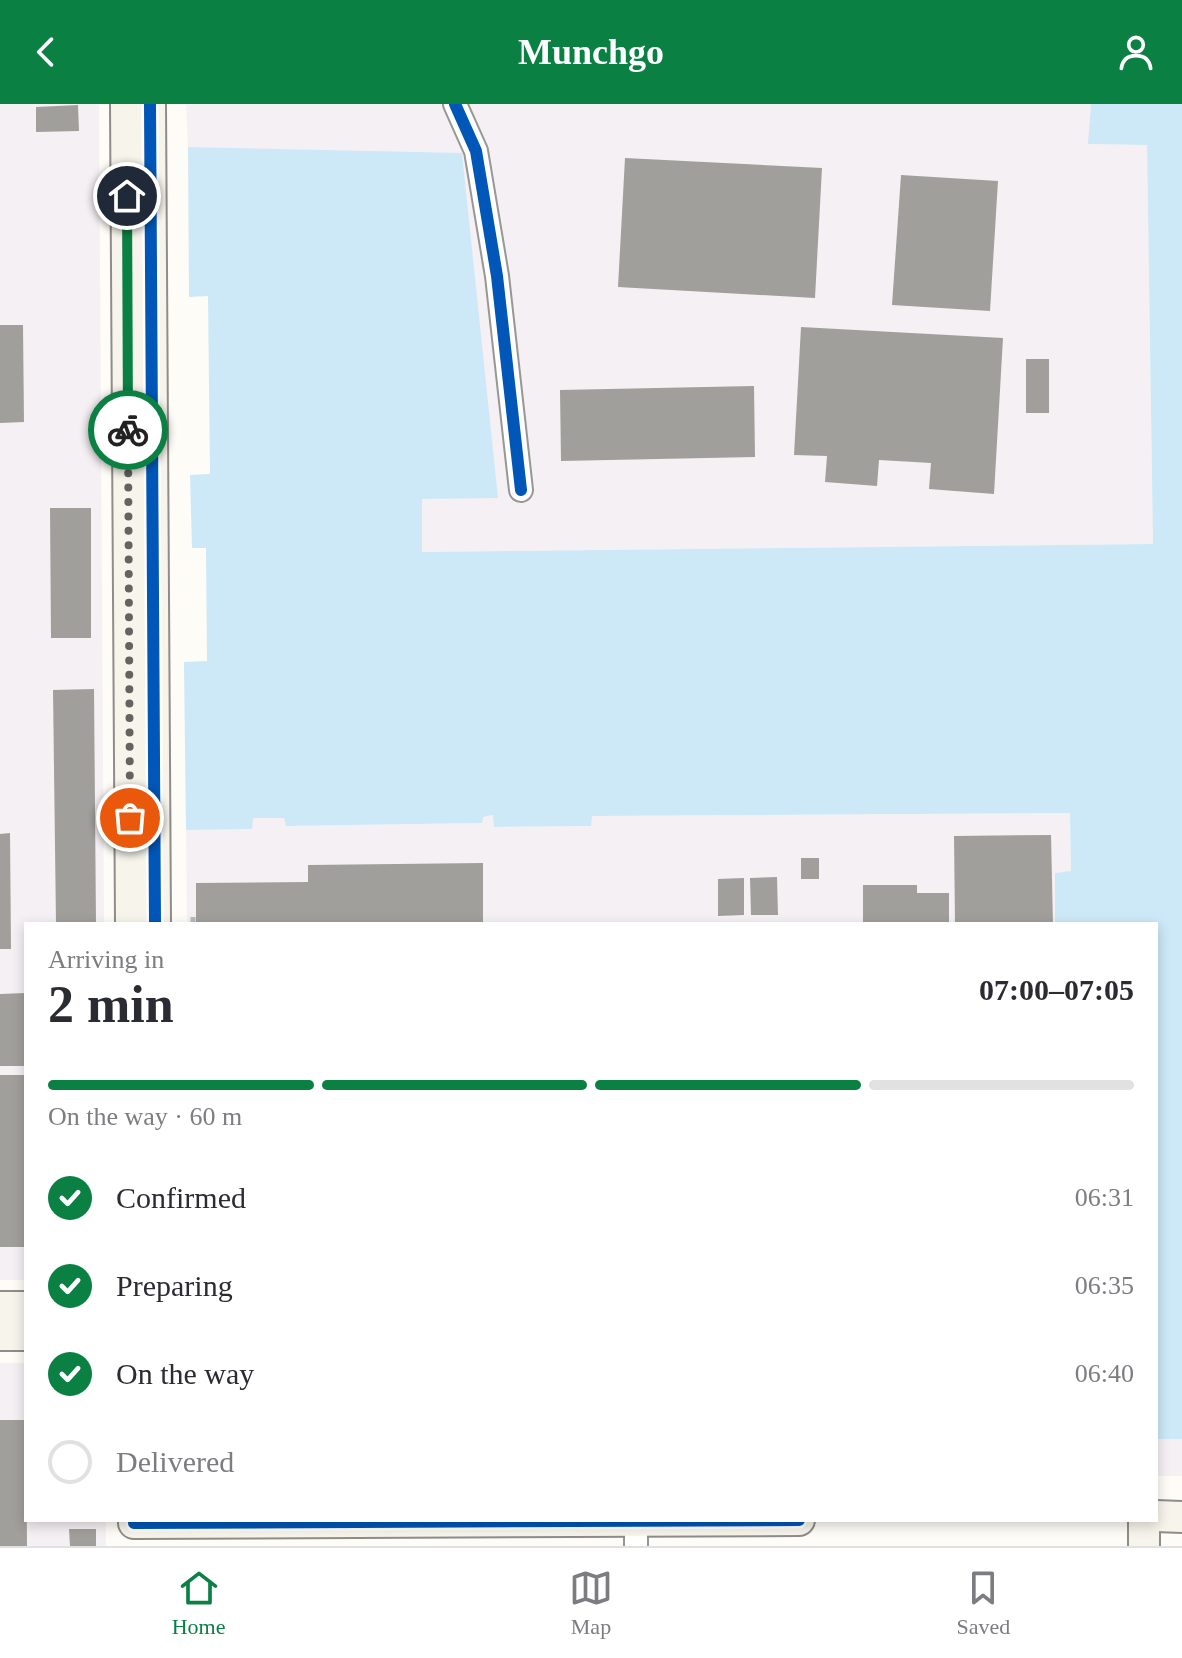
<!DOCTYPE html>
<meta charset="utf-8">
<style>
:root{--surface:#fff;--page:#f2f2f3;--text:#2b2b33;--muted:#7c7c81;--line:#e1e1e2;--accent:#0b8043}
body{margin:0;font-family:"Times New Roman",serif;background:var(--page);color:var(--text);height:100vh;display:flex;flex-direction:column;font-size:30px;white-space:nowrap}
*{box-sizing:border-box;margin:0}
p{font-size:26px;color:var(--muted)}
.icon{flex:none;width:44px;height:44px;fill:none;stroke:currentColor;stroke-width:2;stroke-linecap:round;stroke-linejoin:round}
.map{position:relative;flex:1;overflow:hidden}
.details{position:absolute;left:24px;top:818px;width:1134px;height:600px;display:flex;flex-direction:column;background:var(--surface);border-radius:0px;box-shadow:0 4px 12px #0003}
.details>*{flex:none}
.pin{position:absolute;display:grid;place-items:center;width:68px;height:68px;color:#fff;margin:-34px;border:4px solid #fff;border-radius:50%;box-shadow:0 2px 8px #0007}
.courier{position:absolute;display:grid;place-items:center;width:80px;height:80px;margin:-40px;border:6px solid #0b8043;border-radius:50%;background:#fff;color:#222;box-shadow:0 2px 10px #0007}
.head em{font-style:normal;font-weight:700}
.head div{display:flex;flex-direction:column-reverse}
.head{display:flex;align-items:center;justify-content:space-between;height:136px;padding:0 24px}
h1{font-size:52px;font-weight:700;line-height:60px}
.bar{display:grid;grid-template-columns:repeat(4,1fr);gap:12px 8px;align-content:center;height:96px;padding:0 24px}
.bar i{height:10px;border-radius:6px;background:var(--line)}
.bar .selected{background:var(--accent)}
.bar p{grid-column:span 4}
ol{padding:0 24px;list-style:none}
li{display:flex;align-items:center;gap:24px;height:88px}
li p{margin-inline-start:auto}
li .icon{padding:8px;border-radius:50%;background:var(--accent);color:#fff;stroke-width:4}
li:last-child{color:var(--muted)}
li i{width:44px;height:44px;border:4px solid var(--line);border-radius:50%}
header{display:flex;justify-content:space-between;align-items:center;height:104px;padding:0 24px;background:var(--accent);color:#fff;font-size:36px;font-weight:700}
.dock{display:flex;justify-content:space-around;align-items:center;height:112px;border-top:2px solid var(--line);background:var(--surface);font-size:22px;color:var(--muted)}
.dock a{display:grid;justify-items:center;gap:4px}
.dock .selected{color:var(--accent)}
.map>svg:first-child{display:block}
</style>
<header><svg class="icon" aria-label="back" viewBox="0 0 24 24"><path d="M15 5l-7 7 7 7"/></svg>Munchgo<svg class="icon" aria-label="person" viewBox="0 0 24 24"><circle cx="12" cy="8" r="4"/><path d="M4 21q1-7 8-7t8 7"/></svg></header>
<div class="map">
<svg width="1182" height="1442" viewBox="0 0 1182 1442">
<rect width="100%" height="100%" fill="#fdfcf7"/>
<g fill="#f5f0f3">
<path d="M0,0h99l5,820h-78v356h-26z"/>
<path d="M186,0h905l-2,40 58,1 6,399 -731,8v-53l75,-2 -35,-343 -274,-7z"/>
<path d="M1070,709l1,59 -16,1v51h-868l-1,-94 65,-1 2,-11h31l2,8 195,-3 2,-6 11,-2 1,12 96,-1v-10z"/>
<path d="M0,1259h26v157h80v26h-106z"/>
<rect x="1156" y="1335" width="26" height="37"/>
</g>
<path fill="#cde8f7" d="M1091,0h91v1335h-26v-515h-101v-51l16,-2 -1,-58 -478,3 -1,10 -97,1 -1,-12 -10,2 -1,6 -196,3 -2,-8h-31l-1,11 -66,1 -2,-168 23,-1 -1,-113h-14l-2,-73 20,-1 -2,-178 -19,1 -1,-150 274,6 36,345 -76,1v53l731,-8 -6,-399 -59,-1z"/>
<g fill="#a19f9c">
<path d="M78,1l1,26 -43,1v-25z"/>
<path d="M625,54l197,10 -7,130 -197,-11z"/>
<path d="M901,71l97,6 -8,130 -98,-6z"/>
<path d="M0,221h23l1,97 -24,1z"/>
<path d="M801,223l202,11 -9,156 -65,-5 2,-26 -52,-3 -2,26 -52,-4 2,-26 -33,-1z"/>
<rect x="1026" y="255" width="23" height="54"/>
<path d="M754,282l1,71 -194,4 -1,-71z"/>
<path d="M50,404h41v130h-40z"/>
<path d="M94,585l2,235h-40l-3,-234z"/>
<path d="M10,729l1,116h-11v-115z"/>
<path d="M1051,731l2,89h-98l-1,-88z"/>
<rect x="801" y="754" width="18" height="21"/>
<path d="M483,759v61h-287v-41l112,-1v-17z"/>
<path d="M777,773l1,38h-27l-1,-37z"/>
<path d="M744,774v37l-26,1v-37z"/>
<path d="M863,781h54v8h32v31h-86z"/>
<path d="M26,889v73h-26v-72z"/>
<rect x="0" y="971" width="26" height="172"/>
<path d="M0,1316h26l1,126h-27z"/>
<path d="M69,1425h27v17h-26z"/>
</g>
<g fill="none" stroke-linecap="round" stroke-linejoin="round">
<g stroke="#979795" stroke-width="26">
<g id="street">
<path d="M455,0l21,47 21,125 24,214"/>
<path d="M636,1416v26"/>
</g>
</g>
<g stroke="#8e8d8b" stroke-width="34">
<g id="secondary">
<path d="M126,0l5,820"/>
<path d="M150,0l5,820"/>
<path d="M0,1203h26"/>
<path d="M0,1231h26"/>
<path d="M1156,1412l26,1"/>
<path d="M134,1419l665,-3"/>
<path d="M1144,1442v-26"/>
</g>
</g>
<path stroke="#b9b9b8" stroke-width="5" stroke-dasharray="8 4" stroke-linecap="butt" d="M193,813v7"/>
<use href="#street" stroke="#fffffe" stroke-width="22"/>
<use href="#secondary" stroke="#f6f4eb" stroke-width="30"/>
<g stroke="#fff" stroke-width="17">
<g id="cycleway">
<path d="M150,0l5,820"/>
<path d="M455,0l21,47 21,125 24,214"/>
<path d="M134,1419l665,-3"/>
</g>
</g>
<use href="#cycleway" stroke="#0057b8" stroke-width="12"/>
</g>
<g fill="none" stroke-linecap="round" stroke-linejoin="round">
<path stroke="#646362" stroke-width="8" stroke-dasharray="0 14.4" d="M128,326l2,388"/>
<path stroke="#0b8043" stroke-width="10" d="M127,92l1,234"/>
</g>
</svg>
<div class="pin" style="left:130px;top:714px;background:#ea580c"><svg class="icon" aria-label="bag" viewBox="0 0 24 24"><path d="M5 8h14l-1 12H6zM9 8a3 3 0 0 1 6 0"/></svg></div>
<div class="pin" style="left:127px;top:92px;background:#1f2937"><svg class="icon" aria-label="home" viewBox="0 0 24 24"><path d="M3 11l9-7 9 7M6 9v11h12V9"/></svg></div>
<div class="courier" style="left:128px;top:326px"><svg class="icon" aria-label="bike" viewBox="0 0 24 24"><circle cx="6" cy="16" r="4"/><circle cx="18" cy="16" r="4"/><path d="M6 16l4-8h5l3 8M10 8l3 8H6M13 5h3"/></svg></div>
<section class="details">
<div class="head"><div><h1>2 min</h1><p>Arriving in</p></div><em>07:00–07:05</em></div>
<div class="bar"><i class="selected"></i><i class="selected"></i><i class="selected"></i><i></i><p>On the way · 60 m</p></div>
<ol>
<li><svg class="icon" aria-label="check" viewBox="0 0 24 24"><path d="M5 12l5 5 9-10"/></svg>Confirmed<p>06:31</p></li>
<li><svg class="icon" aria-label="check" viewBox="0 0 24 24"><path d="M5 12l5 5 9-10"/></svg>Preparing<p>06:35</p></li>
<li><svg class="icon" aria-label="check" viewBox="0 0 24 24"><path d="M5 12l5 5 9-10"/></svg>On the way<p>06:40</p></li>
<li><i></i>Delivered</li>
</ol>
</section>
</div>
<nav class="dock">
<a class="selected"><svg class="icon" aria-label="home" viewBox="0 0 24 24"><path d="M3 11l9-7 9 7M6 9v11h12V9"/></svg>Home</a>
<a><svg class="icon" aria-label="map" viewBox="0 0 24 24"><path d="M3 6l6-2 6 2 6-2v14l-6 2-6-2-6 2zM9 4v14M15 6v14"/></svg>Map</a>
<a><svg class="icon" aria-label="saved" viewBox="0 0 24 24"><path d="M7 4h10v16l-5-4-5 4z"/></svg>Saved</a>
</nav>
